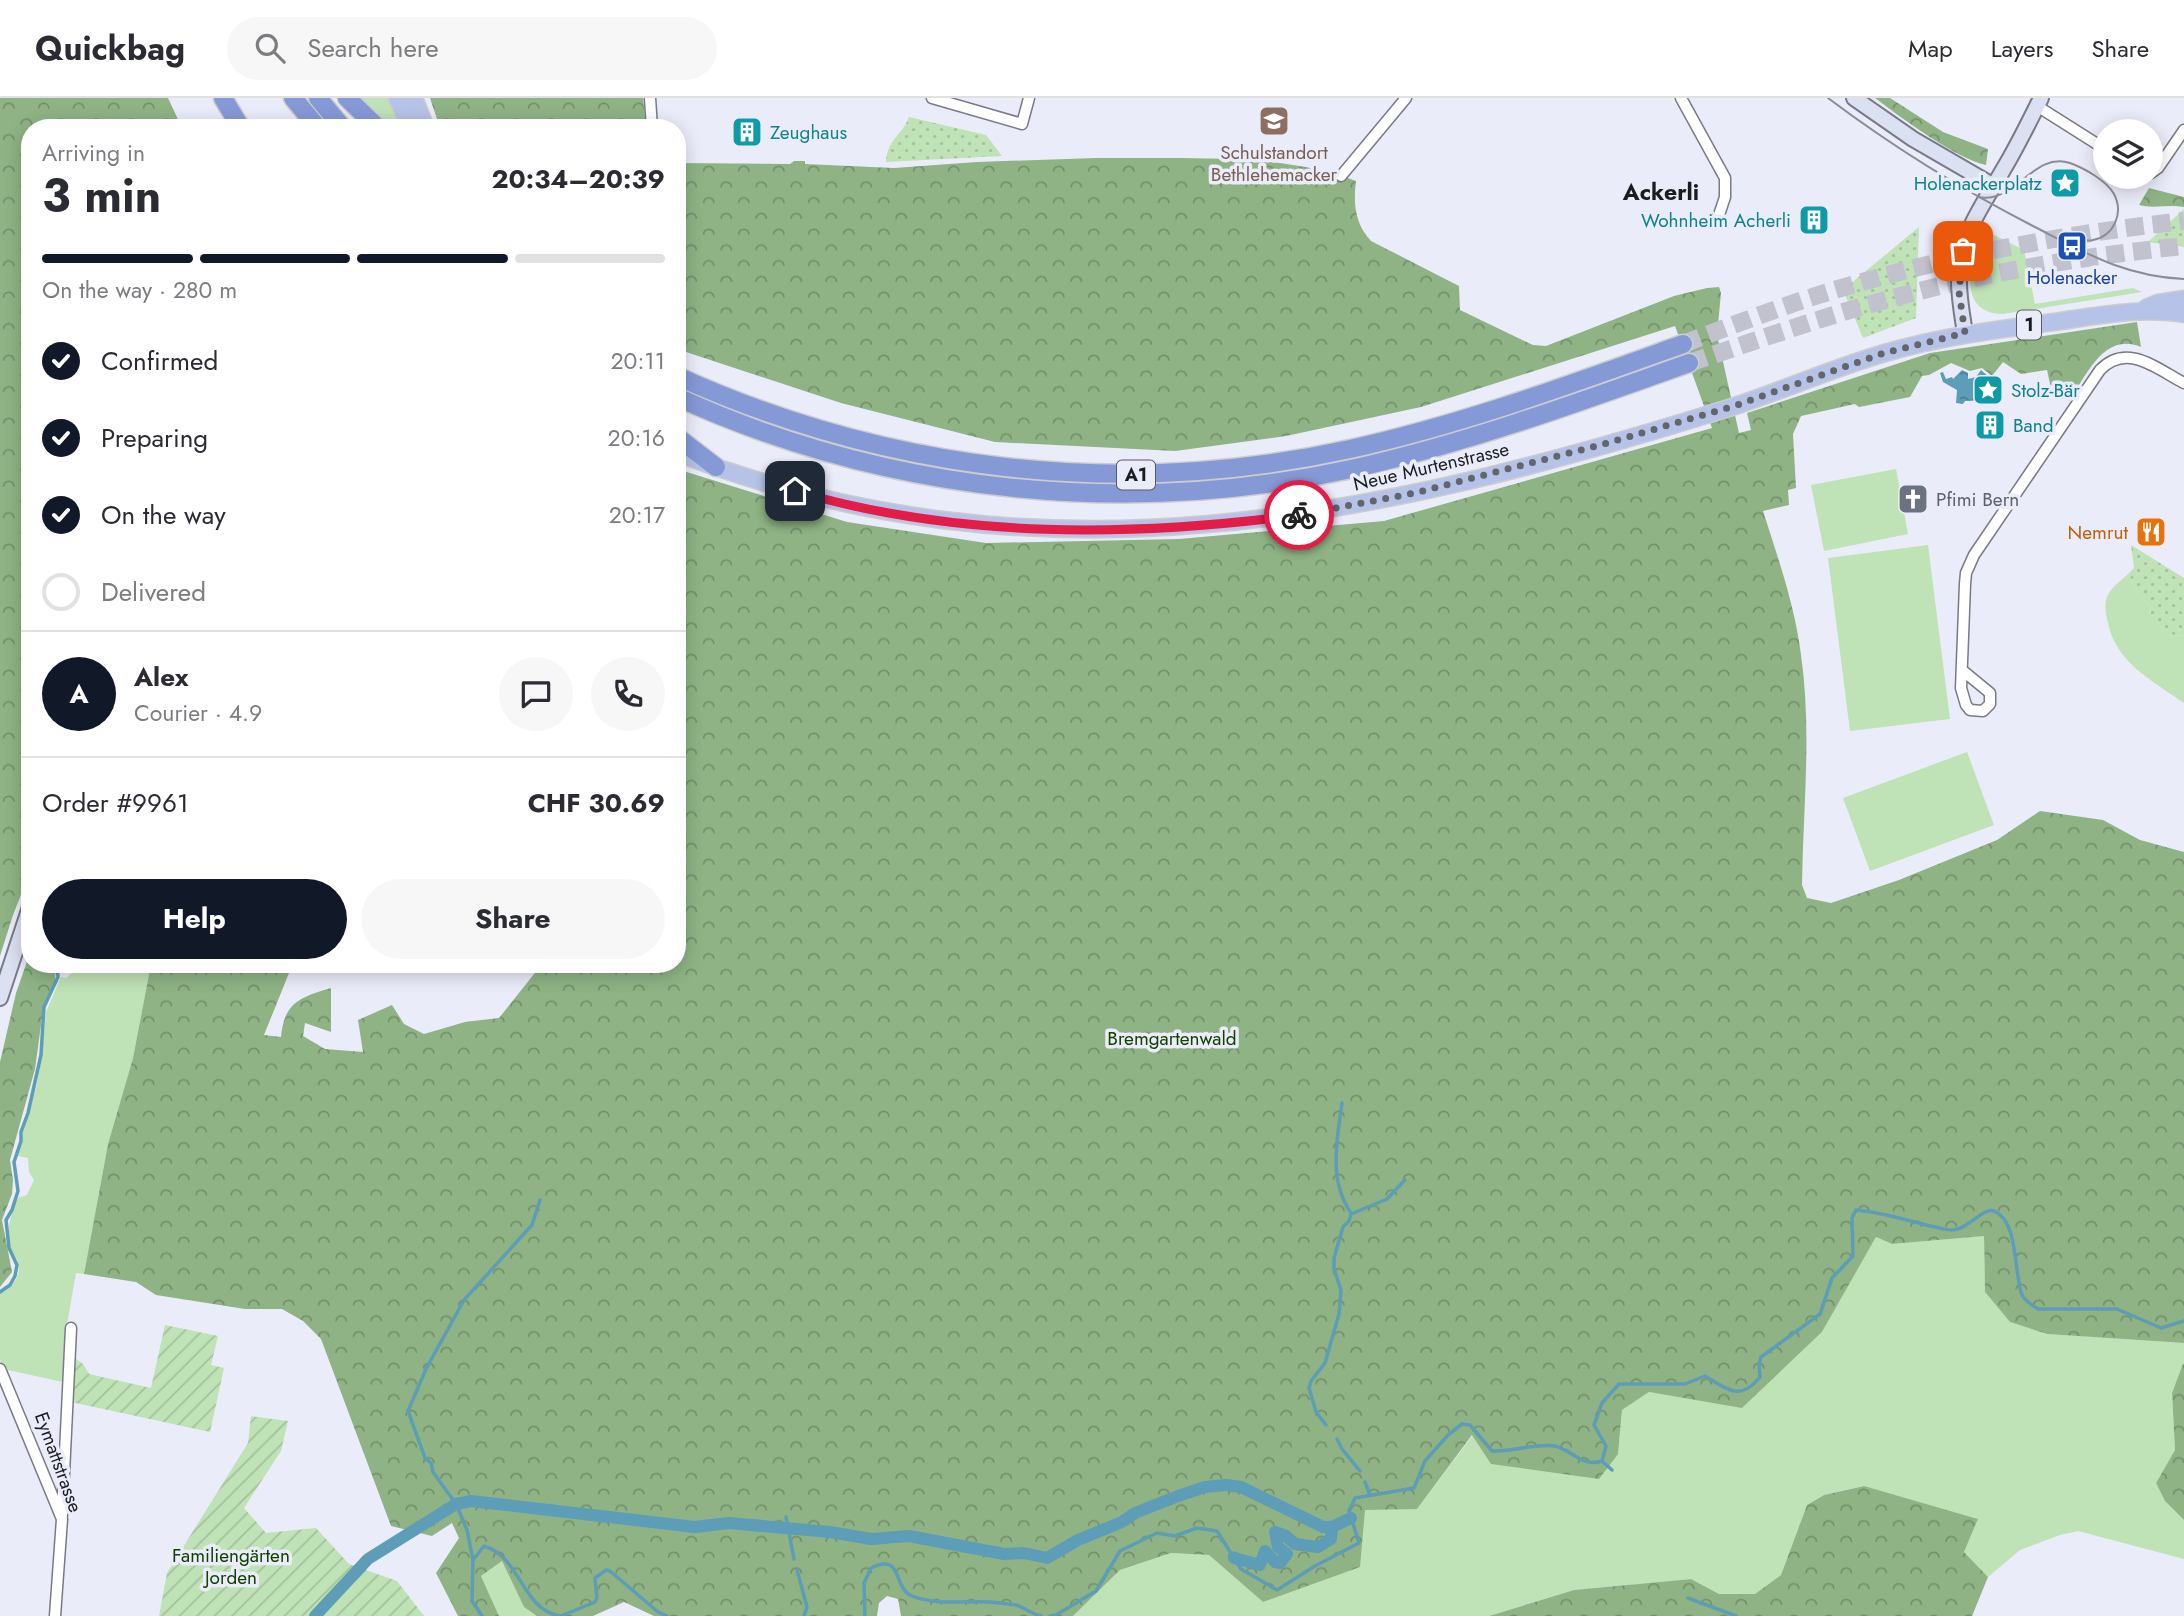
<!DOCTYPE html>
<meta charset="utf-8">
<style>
:root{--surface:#fff;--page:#f7f7f7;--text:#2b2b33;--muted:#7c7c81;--line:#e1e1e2;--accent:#111827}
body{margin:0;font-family:Jost,sans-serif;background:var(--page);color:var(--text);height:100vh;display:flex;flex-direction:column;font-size:26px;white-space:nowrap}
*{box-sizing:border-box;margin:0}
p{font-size:23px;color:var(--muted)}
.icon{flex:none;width:38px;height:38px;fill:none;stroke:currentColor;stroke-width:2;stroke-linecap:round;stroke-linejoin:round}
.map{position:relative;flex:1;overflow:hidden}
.side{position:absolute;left:21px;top:21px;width:665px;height:854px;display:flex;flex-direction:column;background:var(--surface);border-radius:28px;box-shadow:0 4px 18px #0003}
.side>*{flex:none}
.controls{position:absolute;left:2093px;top:21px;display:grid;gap:14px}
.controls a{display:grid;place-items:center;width:70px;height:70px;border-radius:50%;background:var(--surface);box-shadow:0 4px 18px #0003;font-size:35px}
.pin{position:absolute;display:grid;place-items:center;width:60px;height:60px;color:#fff;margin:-30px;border-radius:14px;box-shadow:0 4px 10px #0006}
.courier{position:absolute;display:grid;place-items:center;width:70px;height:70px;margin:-35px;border:5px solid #e11d48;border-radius:50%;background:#fff;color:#222;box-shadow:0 2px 9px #0007}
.overview em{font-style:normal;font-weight:700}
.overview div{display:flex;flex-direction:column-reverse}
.overview{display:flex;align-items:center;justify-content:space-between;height:119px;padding:0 21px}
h1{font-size:46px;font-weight:700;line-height:52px}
.bar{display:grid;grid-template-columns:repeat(4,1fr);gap:10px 7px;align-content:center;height:84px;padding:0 21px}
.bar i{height:9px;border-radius:5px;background:var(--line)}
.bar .active{background:var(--accent)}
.bar p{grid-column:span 4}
.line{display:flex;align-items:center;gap:18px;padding:0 21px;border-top:2px solid var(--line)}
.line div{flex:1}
.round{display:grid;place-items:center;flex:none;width:74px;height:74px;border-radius:37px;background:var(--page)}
ol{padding:0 21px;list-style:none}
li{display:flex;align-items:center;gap:21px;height:77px}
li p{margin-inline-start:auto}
li .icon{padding:7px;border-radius:50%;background:var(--accent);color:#fff;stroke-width:4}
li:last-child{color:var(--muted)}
li i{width:38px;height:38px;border:4px solid var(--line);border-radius:50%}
.button{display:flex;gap:14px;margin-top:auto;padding:14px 21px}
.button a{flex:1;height:80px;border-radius:42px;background:var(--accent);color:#fff;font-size:28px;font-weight:700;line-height:80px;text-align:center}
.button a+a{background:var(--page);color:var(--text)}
header{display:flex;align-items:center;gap:42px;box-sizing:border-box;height:98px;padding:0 35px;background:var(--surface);border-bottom:2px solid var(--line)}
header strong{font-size:33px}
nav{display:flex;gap:38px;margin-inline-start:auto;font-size:24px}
.search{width:490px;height:63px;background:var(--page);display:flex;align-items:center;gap:18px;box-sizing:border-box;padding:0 24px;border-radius:38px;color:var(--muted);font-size:26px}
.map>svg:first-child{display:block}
</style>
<header>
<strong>Quickbag</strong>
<div class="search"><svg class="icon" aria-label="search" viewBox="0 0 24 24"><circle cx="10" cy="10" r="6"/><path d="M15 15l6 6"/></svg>Search here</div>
<nav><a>Map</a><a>Layers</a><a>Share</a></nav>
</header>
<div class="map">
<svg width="2184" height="1518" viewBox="0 0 2184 1518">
<defs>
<pattern id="forest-crowns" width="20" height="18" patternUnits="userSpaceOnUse" patternTransform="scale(1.75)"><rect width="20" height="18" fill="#8fb385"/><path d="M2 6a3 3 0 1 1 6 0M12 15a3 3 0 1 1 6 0" fill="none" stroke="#74916c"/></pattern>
<pattern id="park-dots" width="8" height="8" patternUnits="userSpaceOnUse" patternTransform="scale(1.75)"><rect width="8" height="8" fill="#bfe2b6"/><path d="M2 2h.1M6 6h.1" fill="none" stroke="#a4c19c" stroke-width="1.8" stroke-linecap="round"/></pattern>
<pattern id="garden-furrows" width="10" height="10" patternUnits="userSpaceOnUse" patternTransform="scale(1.75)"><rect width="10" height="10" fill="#bfe2b6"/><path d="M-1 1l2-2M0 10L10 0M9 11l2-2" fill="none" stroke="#a4c19c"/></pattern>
<pattern id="water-ripples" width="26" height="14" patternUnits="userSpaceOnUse" patternTransform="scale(1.75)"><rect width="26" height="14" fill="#5d9db7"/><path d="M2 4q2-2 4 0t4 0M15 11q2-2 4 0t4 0" fill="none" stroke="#4c7f94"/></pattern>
</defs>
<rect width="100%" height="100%" fill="#ebecf9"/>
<g fill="#bfe2b6">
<path d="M358,0h30l13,30h-12z"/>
<path d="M1982,131l42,21 11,54 98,-16 9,4 -139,22c-49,-1 -31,-56 -21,-85z"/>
<path d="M1896,371l12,65 -84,17 -13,-66z"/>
<path d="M1928,447l22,174 -100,12 -22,-173z"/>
<path d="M2129,475l7,20 14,13 1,9 17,19 16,2v67c-31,-22 -68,-40 -76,-80 -2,-8 -4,-17 -1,-26 4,-10 15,-17 22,-24z"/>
<path d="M1967,654l27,73 -124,46 -27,-73z"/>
<path d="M72,866h79l-18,94 -25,86 -24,130 -8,-1 -9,51 -4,58 -60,-13 -3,-10v-66c12,-6 22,-16 18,-31 -2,-6 -7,-10 -8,-15 -5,-16 2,-35 8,-49l9,-3 7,-15 -5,-8 -1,-14 -10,-2 5,-25 14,-47 5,-29 4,-43 15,-35 5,1 7,-6z"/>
<path d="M1984,1138l1,56 25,30 37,12 137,9v21l-12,29 3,57 -19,33 9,18 19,19v39l-106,-28 -18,4 -40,15 -32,27 -24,-25 14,-33 -115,-33 -39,9 -17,10 -26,70 -26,19h-36l-28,-15 -117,11 -85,26h-416l47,-46 51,-17 38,2 54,47 102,-93h52l56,-74 145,19 4,-44 27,-18 94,15 79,-75 54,-95 16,7z"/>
<path d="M502,1463l22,46 13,9h-38l-18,-40z"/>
</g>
<g fill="url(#forest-crowns)">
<path d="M0,0h168l14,30h-152v744l-17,43 -13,41z"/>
<path d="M430,0h213l3,30h-206z"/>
<path d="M1875,0h15l53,34 45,17 -2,16c-29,-6 -86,-48 -111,-67z"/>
<path d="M1096,60c80,1 186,-6 260,23 -3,22 -1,43 15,60l88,45 1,24 73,35 13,1 128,-50 33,-8 12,-1 2,6 -4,42 22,98 12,-3 -4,-17 183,-60 207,-31 4,25c-37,-16 -55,29 -72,54l-18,-13 -4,-18 -26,4 -18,-12 -11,14 -10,-8 -12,3 -19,-8 -22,12 -7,1 -12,21 -51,10 -4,-3 -54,12 -8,18 3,54 -8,2 1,15 -26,6c15,47 32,95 38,144 11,76 2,154 1,230l5,13 24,5 68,-23 98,-40 43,-29 63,9 37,20 44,12v491l-137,-9 -37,-12 -25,-30 -1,-56 -92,8 -16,-7 -54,95 -80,76 -93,-16 -27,18 -4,44 -19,25 -108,-15 -19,-29 -55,74 -52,1 -5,57 -97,35 -54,-47 -38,-2 -51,17 -47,46h-172l-3,-17 -11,-3 -8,7 -2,13h-223l-30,-14 -31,14h-56l-13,-9 -22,-46 -21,15 18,40h-41l-22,-43 23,-35 -7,-15 -20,13 -41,-10 -70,-187 -18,-18 -21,-12h-37l-89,-14 -20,-13 -52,-8 24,-130 25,-86 18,-94h160l-22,9 -25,62 17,2c3,-35 20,-40 50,-49v44l-26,-9 -2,13 22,13 38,3 -5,-32 34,-15 12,19 20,10 41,-12 34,-4 43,-54h135v-495l170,53 139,21 193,-4 205,-18 328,-93 -37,-102 -254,81 -135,29 -111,15 -180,-9 -154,-39 -164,-54v-186l113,1 4,-3h11v3l89,4 83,-6z"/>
<path d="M2149,90l35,9v10c-15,-3 -30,2 -45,-2z"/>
<path d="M30,855v11h26l-1,18 -11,21 -9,66 -25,91 3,20 -1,14 -10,26 10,52 -12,15v-225l16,-69z"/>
<path d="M2183,1266h1v156l-19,-19 -9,-18 19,-33 -3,-57z"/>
<path d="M1864,1388l114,33 -14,33 24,25 -16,39h-483l85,-26 117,-11 28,15h36l26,-19 26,-70 17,-10z"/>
</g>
<g fill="url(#park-dots)">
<path d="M909,19l77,18 16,21 -116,6c1,-23 16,-26 23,-45z"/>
<path d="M2184,111v38l-36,-5z"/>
<path d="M1919,129l-3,91 -53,20 -20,-48z"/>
<path d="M2131,447l53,33v58l-16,-2 -8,-4 -9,-15 -1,-9 -14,-13 -7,-20 5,-5z"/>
</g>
<g fill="url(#garden-furrows)">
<path d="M165,1227l53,11 -7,29 13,3 -14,64 -139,-30 3,-45 9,7 6,10 62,14z"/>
<path d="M251,1318l37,5 -7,30 -37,57 22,25 50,-5 33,36 48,17 27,35h-265l8,-43 81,-130z"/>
</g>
<path fill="url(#water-ripples)" d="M1962,272l6,3v6l8,-2 5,-7 8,7 -7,11 4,7 -3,5 -18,1 -2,3 -7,-1 1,-13 -14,-8 -3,-9 3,-1 3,7 6,-2 1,2z"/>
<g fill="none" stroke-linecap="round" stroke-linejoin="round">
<g stroke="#5d9db7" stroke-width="3.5">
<path d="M1342,1005c-5,37 -14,77 9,110"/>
<path d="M0,1194l10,-7 5,-9 2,-11 -8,-17 -3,-28 6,-10 6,-19 -4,-29 7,-21v-9l7,-19 13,-58 3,-48 14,-30 -1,-13"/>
<path d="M1326,1327l-10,-13 -7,-24 2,-7 14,-18 14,-49 2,-24 -7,-21v-11l9,-31 6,-6 2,-7 36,-15 18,-19"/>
<path d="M1337,1341l5,10 18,22"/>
<path d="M1602,1363l10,9"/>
<path d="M1365,1384l5,13"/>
<path d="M786,1419l8,42"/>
<path d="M473,1462l-6,-30 -11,-26 -23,-32 -2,-9 -6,-5 -17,-47 18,-42 38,-69 68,-75 8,-25"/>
<path d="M797,1472l10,37 -3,9"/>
<path d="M1688,1500l48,18"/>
<path d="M482,1518l-10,-15 1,-41 11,-14c38,12 37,63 76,70"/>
<path d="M561,1518l34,-14 2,-4 -2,-20 11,-8 4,1 48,41 9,4"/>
<path d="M865,1518l-1,-33 7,-15c33,-16 21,20 41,28 29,11 59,3 88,7 5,1 11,1 16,2 9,3 16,9 25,11"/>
<path d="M1050,1518l6,-1 40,-24 24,-40 37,-18 18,3 22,-8 20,3 24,38 36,21 38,-24 44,-23 -10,-32 6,-13 59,-10 11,-27 23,-26 14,-11 8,1 22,26c18,1 47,-8 63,-5 17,4 28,22 47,15l4,-15 -12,-21 8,-22 17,-19h66l20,-8c22,13 35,26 55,1l-1,-12 2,-8 59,-43 12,-36 21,-22 -1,-38 4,-8c25,2 50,10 74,16 7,1 15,4 21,4 17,0 32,-23 43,-19 25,10 20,65 28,84 4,7 10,10 16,14h79l44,19 23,-7"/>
</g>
<g stroke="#5d9db7" stroke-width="12">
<path d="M1234,1460l26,7 5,-14 10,11 5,1 7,-9 -9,-7 -3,-15 11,4 9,8 23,3 13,-8 1,-12"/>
<path d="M315,1518l53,-57 88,-55 15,-3 224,26 34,-4 101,9 41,7 38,-3 95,18 20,-1 23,5 31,-18 44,-18 13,-9 43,-17 27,-9 21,-2 15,2 82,40h9l19,-9"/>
</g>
<g stroke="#c1c2ce" stroke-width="18" stroke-dasharray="18 9" stroke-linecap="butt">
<path d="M1683,246c42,-16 84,-32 126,-46 122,-39 247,-63 375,-77"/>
<path d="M1689,265c69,-23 138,-48 208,-66 95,-26 189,-41 287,-51"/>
</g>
<g stroke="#797a85" stroke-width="13">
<g id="street">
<path d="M650,0l2,30"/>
<path d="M932,0l90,26 7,-26"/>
<path d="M1681,0l44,80v19l-7,21"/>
<path d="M2037,8l68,43"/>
<path d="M2151,75l7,-5 26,-38"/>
<path d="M1341,78l65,-78"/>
<path d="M1962,572l28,23v11l-7,7 -13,-1 -4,-5 -5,-17 4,-104 1,-11 8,-18 126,-185c27,-28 57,-1 84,13"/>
<path d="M0,1271l62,150 -7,97"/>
<path d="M62,1417l9,-187"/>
</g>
</g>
<g stroke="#797a85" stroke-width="18">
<g id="secondary">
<path d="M1854,0l59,41 81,47"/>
<path d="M1965,235c-3,-19 -7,-39 -6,-59 5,-47 22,-65 44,-104 14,-23 26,-48 38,-72"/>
<path d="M0,900l30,-91"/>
</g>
</g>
<g stroke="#cdcdce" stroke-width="19">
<g id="primary">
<path d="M397,0l13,30"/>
<path d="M414,0l12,30"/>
<path d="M2146,210l12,-5 26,-4"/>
<path d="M677,355c363,139 698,66 1055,-46 52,-17 101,-39 153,-54 58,-17 117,-24 176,-32 40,-6 83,-14 123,-7"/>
</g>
</g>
<g stroke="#cdcdce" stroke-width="21">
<g id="highway">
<path d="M223,0l18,30"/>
<path d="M293,0l25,30"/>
<path d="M318,0l25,30"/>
<path d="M347,0l31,30"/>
<path d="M677,278c212,96 445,123 673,73 114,-25 224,-66 333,-105"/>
<path d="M677,299c212,97 452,121 679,71 114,-26 224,-66 333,-105"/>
<path d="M677,339l39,30"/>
</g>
</g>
<use href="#street" stroke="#fff" stroke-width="10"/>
<use href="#secondary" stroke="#dbe0f3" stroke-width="14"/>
<use href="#primary" stroke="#b6c2e7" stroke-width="16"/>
<use href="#highway" stroke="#8699d7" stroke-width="18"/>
<g stroke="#8b8c95" stroke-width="2">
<path d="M1828,0c65,49 133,91 205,128 53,27 90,50 151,53"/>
<path d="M1978,99c37,8 55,-46 92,-34 14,5 37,18 44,31 10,19 0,42 -21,46 -7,2 -14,-1 -21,-2"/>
</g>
</g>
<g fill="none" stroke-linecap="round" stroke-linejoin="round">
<path stroke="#64656c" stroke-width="7" stroke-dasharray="0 12.6" d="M1299,417l116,-22 189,-49 130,-38 150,-53 81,-20 -6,-41 4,-41"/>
<path stroke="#e11d48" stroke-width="9" d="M795,393c164,48 337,46 504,24"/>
</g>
<defs>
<g id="school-square" transform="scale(1.575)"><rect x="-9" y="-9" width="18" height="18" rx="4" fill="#8d6e63" stroke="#ebecf9"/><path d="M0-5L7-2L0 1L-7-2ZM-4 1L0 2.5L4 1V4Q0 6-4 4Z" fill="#fff"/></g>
<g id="building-square" transform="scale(1.575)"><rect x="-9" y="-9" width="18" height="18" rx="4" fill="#0f9aa8" stroke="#ebecf9"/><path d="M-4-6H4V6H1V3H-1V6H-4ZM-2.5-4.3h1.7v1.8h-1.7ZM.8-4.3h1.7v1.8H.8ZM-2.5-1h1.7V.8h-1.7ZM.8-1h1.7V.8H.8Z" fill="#fff"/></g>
<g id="sight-square" transform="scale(1.575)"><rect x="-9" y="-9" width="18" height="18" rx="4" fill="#0f9aa8" stroke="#ebecf9"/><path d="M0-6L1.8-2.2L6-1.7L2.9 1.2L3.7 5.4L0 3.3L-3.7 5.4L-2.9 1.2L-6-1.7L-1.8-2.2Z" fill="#fff"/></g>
<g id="bus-square" transform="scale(1.575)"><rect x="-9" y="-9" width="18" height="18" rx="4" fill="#1a4fb4" stroke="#ebecf9"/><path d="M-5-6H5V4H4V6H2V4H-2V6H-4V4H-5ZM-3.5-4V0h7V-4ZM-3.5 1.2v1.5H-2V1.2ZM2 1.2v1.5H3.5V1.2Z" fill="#fff"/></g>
<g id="church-square" transform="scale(1.575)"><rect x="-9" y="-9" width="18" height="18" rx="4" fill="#6b7280" stroke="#ebecf9"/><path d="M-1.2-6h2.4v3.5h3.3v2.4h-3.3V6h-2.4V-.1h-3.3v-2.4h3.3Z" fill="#fff"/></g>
<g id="restaurant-square" transform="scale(1.575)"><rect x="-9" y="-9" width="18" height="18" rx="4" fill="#e8710a" stroke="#ebecf9"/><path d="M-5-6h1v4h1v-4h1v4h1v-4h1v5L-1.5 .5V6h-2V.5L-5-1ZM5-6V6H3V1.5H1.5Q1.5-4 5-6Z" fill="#fff"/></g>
</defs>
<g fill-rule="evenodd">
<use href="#school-square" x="1274" y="23"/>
<use href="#building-square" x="747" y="34"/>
<use href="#sight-square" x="2065" y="85"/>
<use href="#building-square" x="1814" y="122"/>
<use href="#bus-square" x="2072" y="148"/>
<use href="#sight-square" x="1988" y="292"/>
<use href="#building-square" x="1990" y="327"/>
<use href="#church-square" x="1913" y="401"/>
<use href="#restaurant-square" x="2151" y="434"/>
</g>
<g text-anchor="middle" stroke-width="7" stroke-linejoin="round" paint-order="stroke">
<g fill="#ebecf9" stroke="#595a61" stroke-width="2">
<rect x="2017" y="212.5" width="24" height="29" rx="5"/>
<rect x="1117" y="362.5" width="38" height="29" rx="5"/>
</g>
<g font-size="18" font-weight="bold" fill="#1b1c20">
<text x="2029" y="233">1</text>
<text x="1136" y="383">A1</text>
</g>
<g font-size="19" fill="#0d838f" stroke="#ebecf9" text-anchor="start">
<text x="770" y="41">Zeughaus</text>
<text x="2042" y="92" text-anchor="end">Holenackerplatz</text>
<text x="1791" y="129" text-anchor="end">Wohnheim Acherli</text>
<text x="2011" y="299">Stolz-Bär</text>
<text x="2013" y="334">Band</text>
</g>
<g font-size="19" fill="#785e54" stroke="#ebecf9">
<text x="1274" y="61">Schulstandort<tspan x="1274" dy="22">Bethlehemacker</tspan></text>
</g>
<g font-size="19" fill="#164399" stroke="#ebecf9">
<text x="2072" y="186">Holenacker</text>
</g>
<g font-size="19" fill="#1b1c20" stroke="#ebecf9">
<text transform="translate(1431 368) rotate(-13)" y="7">Neue Murtenstrasse</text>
<text transform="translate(59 1364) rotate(70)" y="7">Eymattstrasse</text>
</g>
<g font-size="19" fill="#5b616d" stroke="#ebecf9" text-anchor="start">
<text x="1936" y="408">Pfimi Bern</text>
</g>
<g font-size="19" fill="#c56008" stroke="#ebecf9" text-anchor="end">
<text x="2128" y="441">Nemrut</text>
</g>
<g font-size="19" fill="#114100" stroke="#ebecf9">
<text x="1172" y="947">Bremgartenwald</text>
<text x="231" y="1464">Familiengärten<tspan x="231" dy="22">Jorden</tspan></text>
</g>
<g font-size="23" font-weight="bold" fill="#1b1c20" stroke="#ebecf9">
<text x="1661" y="102">Ackerli</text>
</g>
</g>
</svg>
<div class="controls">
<a><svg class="icon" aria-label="layers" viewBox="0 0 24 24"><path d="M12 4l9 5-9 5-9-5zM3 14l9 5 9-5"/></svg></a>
</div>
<div class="pin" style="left:1963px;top:153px;background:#ea580c"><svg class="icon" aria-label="bag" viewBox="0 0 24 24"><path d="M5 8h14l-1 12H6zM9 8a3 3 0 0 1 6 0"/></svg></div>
<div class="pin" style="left:795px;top:393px;background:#1f2937"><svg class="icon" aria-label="home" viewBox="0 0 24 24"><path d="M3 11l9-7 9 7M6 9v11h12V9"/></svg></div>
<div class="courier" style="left:1299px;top:417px"><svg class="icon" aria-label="bike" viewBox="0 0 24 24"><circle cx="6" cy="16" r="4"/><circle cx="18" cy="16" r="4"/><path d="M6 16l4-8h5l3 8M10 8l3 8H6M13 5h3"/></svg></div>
<section class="side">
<div class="overview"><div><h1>3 min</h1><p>Arriving in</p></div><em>20:34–20:39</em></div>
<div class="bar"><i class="active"></i><i class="active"></i><i class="active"></i><i></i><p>On the way · 280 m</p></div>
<ol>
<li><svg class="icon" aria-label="check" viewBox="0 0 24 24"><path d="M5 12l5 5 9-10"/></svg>Confirmed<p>20:11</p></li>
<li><svg class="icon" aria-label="check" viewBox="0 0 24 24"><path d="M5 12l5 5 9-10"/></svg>Preparing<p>20:16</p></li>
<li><svg class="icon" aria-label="check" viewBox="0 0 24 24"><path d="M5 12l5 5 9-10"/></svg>On the way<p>20:17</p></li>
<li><i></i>Delivered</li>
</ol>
<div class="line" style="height:126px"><b class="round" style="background:var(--accent);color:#fff">A</b><div><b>Alex</b><p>Courier · 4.9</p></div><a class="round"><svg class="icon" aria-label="chat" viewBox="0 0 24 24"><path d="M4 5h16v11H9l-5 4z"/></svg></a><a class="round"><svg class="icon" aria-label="phone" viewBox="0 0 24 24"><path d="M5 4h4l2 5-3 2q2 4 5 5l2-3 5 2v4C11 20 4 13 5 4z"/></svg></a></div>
<div class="line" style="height:91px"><div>Order #9961</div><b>CHF 30.69</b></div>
<div class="button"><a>Help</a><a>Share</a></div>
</section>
</div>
